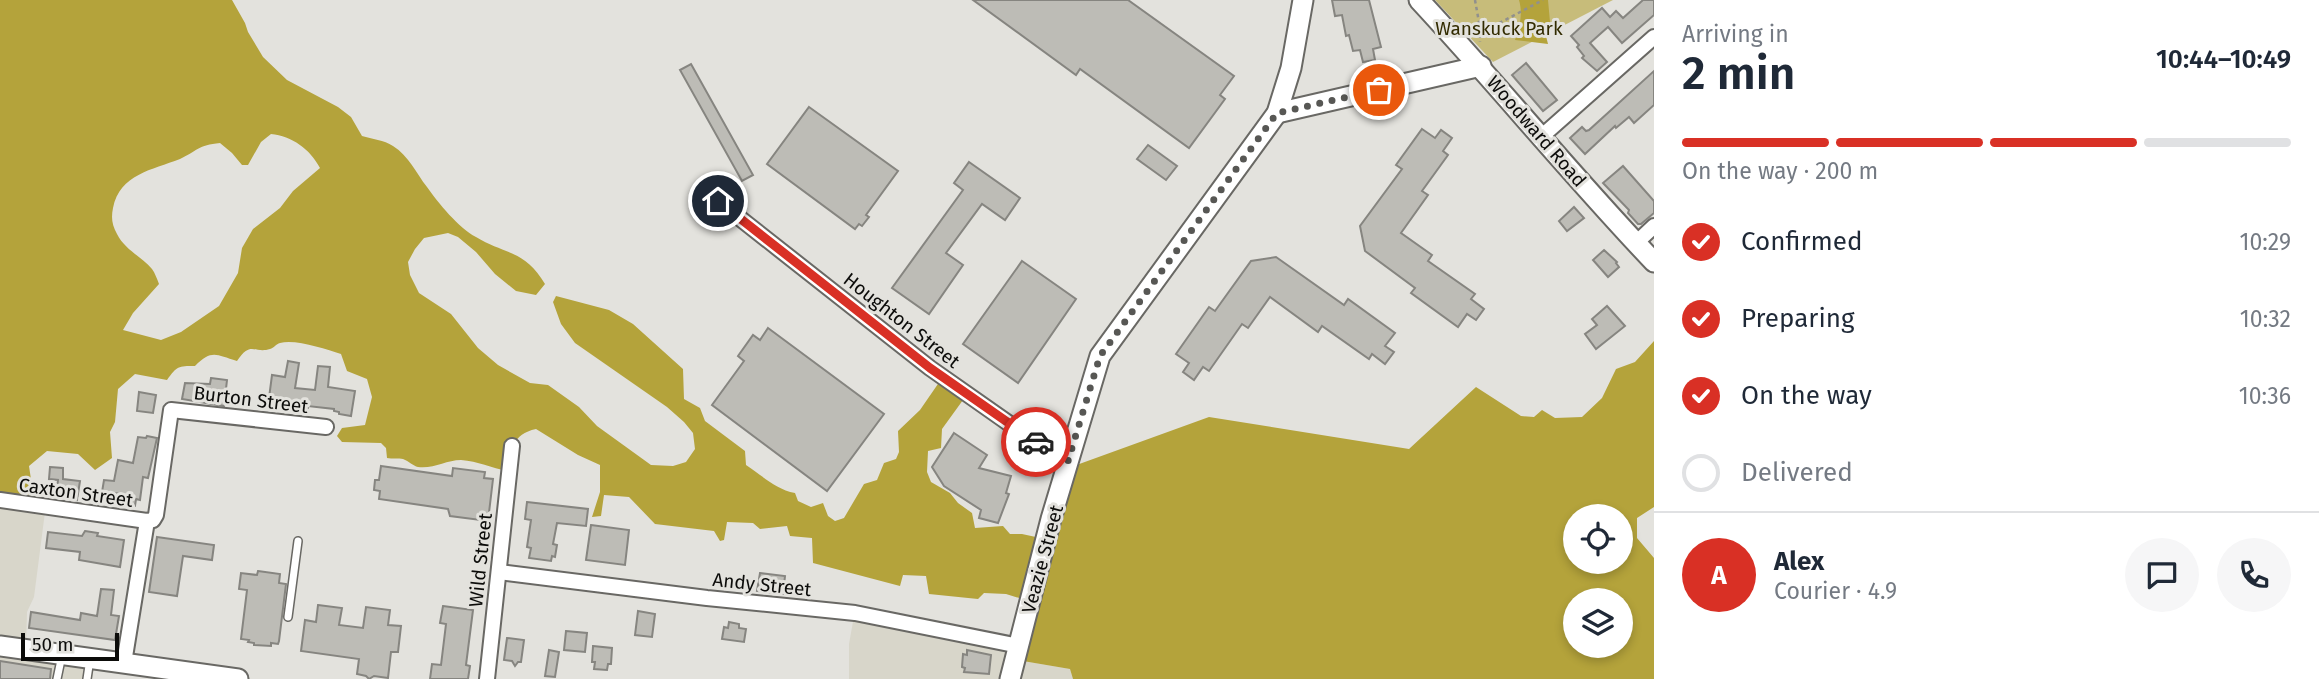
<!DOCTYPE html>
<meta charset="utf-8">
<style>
:root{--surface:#fff;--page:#f6f6f7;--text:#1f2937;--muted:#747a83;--line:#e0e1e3;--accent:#d93025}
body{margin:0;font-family:"Fira Sans",sans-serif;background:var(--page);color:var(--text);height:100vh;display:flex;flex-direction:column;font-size:26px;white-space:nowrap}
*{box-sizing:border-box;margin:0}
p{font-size:23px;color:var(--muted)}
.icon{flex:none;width:38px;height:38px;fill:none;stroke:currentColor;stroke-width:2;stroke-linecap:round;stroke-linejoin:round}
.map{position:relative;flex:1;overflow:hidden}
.drawer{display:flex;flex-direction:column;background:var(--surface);width:665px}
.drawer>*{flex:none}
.buttons{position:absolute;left:1563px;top:504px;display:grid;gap:14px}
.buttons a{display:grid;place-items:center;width:70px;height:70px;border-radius:50%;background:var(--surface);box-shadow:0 4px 10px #0003;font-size:35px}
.scale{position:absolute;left:21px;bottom:18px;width:98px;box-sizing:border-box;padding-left:7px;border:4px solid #0c0c0a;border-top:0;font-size:19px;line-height:24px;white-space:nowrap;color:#0c0c0a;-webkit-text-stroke:5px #e3e2dd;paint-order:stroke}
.pin{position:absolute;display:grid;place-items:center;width:60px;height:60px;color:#fff;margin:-30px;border:4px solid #fff;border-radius:50%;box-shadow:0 2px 7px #0007}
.courier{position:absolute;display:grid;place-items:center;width:70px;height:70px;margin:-35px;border:5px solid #d93025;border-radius:50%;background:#fff;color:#222;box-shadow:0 2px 9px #0007}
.overview em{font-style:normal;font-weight:600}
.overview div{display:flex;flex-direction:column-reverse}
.overview{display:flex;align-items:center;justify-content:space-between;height:119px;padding:0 28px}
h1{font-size:46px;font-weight:600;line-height:52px}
.bar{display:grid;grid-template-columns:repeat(4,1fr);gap:10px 7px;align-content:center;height:84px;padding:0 28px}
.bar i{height:9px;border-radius:5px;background:var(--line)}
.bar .current{background:var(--accent)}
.bar p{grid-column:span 4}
.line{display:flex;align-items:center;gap:18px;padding:0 28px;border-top:2px solid var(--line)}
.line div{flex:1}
.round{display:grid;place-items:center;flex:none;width:74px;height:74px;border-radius:37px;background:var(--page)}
ol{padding:0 28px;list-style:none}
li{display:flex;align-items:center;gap:21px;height:77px}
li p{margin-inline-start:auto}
li .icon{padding:7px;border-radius:50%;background:var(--accent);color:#fff;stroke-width:4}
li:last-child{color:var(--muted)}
li i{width:38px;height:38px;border:4px solid var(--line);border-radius:50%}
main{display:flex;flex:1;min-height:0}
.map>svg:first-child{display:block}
</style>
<main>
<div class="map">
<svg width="1654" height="679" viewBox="0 0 1654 679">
<rect width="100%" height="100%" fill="#e3e2dd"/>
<g fill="#d8d6ca">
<path d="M0,507l45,5 -11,85 -7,15 -1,36 69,11 -3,20h-92z"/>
<path d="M854,616l162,35 1,9 53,9 3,10h-224v-35z"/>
</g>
<path fill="#c7bc7a" d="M1435,0h178l-120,62z"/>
<g fill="#b4a33b" fill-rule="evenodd">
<path d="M0,0h232l13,23 3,9 15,25 24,23 51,27 13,10 11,19c10,3 22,4 31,10 16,10 23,27 34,41 11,16 32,41 49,50 30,18 49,13 69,47l-9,11 -20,-4 -21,-17 -19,-22 -18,-15 -10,-4 -24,5 -9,11 -7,13 2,13 9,18 32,21 27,34 20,17 32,18 18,2 31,22 18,19 54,39 22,1 13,-4 9,-13 -2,-16 -9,-11 -17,-15 -92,-64 -14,-19 -8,-22 3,-6 53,14 24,14 50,45 1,30 16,9 5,13 40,30 1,14c17,11 29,24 49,28l3,8 13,6 12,-4 5,13 7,5 9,-3 20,-34 13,-4 7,-17 12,-4 3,-7 -1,-21 22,-21 20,-29 23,19 -21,29 -1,19 -13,3 -1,21 4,10 19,11 8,10 14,10 3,15 28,-2 7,8h12l23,5 26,-72 138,-50 200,32 67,-62 45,29 13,1 8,-7 13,8 27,-1 20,-19 14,-29 19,-7 19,-21v166l-17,11v20l17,20v121h-581l-3,-10 -53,-9 12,-59 -23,-7 -22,-1 -6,6 -49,-5 -3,-18 -23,-1 -3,11 -87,-23 -1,-25 -22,-2 -3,-10 -27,3 -7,-6 -26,-1 -3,18 -4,1 -6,-10 -59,-7 -26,-27 -25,-2 -3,21 -9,1 8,-25v-27l-22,-10 -42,-26c-24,5 -25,21 -28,42 -17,-3 -30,-10 -47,-11 -15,0 -27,9 -43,7 -5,-1 -9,-6 -15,-8 -4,-1 -11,0 -16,-1l-1,-10 -5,-5 -39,-1 -5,-6 5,-8 23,-3 7,-28 -5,-18 -20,-8 -6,-17c-16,-5 -45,-15 -61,-11 -4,1 -6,5 -10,6 -16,5 -19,-9 -33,12 -21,-6 -25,-12 -42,5 -17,0 -18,0 -28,14l-32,-6 -17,15 -3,33 -5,10 2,26 -17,12 -17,-16 -31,-3 -18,15 4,27 -3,18 -30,-4zM271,134c21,2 39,15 49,34l-27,23 -13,17 -27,21 -11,19 -4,25 -19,33 -38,26 -20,8 -38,-10 10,-17 26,-29c-2,-5 -4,-11 -7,-15 -11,-13 -27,-19 -35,-35 -5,-9 -6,-16 -4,-26 7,-34 39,-38 67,-49 17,-8 18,-14 40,-16l12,10 10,12h6l13,-23zM1575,516h45v46h-45zM1575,600h45v46h-45z"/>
<path d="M1519,0h29l2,22 -4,14 2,8 -33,-4c5,-14 8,-26 4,-40z"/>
</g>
<g fill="#bdbcb6" stroke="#868580" stroke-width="2">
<path d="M973,0h155l106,76 -14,19 5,4 -36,49 -109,-79 -4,6z"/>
<path d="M1332,0h37l12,47 -8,2 2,11 -12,2 -3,-12 -7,1 -4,-16 -3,1 -4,-21 -7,1z"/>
<path d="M1643,0h11v15l-32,28 -14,-16 -18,16 17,19 -10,9 -15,-13 2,-2 -7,-9 2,-2 -8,-9 31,-28 8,9 6,-6 7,7z"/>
<path d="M1526,63l31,37 -14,11 -31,-36z"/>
<path d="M691,64l62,111 -11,6 -62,-111z"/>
<path d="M1654,71v34l-20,18 -5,-6 -13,11 -1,-2 -30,28 -15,-16 12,-11 4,4 3,-1z"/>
<path d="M809,107l89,64 -32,44 3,2 -7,9 -3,-2 -4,5 -88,-65z"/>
<path d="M1422,129l13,9 6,-8 11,8 -9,13 5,4 -26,36 6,4 -27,38 31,22 -4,6 47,33 -4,5 13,10 -8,11 -9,-6 -9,13 -47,-34 4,-5 -50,-37 -5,-25 42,-57 -6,-4z"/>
<path d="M1148,145l29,21 -11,14 -29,-21z"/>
<path d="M969,162l51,36 -15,22 -23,-16 -36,49 17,12 -34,49 -37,-26 71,-98 -9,-7z"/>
<path d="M1623,166l31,35v12l-13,11h-3l-10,-11 1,-3 -26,-27z"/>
<path d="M1574,207l10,11 -17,13 -8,-10z"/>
<path d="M1604,250l13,12 -1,1 3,4 -11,10 -15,-17z"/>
<path d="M1276,257l68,48 4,-6 47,34 -10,13 9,6 -9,12 -13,-10 -3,5 -47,-33 -4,6 -48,-35 -22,31 -6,-4 -33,47 -6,-4 -9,13 -11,-8 6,-9 -13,-9 33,-47 6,4 36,-50z"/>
<path d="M1022,261l54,38 -58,84 -55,-39z"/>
<path d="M1607,306l18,20 -29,23 -11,-15 12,-9 -5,-6z"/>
<path d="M768,328l116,86 -57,77 -115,-86 32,-44 -6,-5 15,-21 7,5z"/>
<path d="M288,361l11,2 -4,25 20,2 3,-24 12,1 -2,20 27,4 -4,25 -12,-2v-2l-5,-1v-2l-26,-3v2l-37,-6 1,-3 -3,-1 3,-23 13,2z"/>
<path d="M211,378l16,2 -3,26 -42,-7 3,-16 25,1z"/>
<path d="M139,392l17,3 -3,18 -16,-2z"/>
<path d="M954,433l33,22 -8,13 32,8 -5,17 3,1 -11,29 -19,-5 2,-8 -37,-24 -12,-19z"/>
<path d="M147,436l10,2 -9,40 -5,-1 -3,23 -4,-1 -1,7 -13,-1 1,-11 -21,-2 2,-12 10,1 4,-21 15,3 5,-26 8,1z"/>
<path d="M381,466l71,10 1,-8 32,4 -1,6 9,1 -5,42 -38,-5 -2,-7 -69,-10 1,-8 -6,-1 1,-10h4z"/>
<path d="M50,467l13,1v11l17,2 -3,19 -21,-3 2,-17 -9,-1z"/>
<path d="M527,502l61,7 -2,17 -29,-3 -4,21 4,1 -2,12 -3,-1 -1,5 -22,-3 2,-10 -4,-1 4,-27 -6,-1z"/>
<path d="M591,525l38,5 -4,35 -39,-5z"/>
<path d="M85,531l13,2 -1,3 27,4 -4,27 -41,-7 1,-8 -34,-4 2,-16 34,4z"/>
<path d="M157,537l57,8 -2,15 -29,-4 -6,40 -28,-4z"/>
<path d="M258,571l22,3 -1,9 7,1 -7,57 -1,3 -7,-1v3l-17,-1v-2l-6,-1 1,-2 -8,-1 6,-49 -8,-1 2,-16 16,2z"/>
<path d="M760,573l25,3 -2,18 -26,-3z"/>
<path d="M101,589l13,1 -3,25 8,1 -4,24 -86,-12 2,-16 49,8 1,-7 16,3z"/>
<path d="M318,605l24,3 -3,17 24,3 3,-21 24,3 -2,15 13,1 -3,26h-7l-3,26 -14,-2 -5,3 -3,-3 -9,-2 2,-15 -58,-8 4,-31 11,2z"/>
<path d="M443,606l30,4 -7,55 4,1 -2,13h-38l2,-15 9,1 5,-41 -6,-1z"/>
<path d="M638,611l17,3 -3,23 -17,-2z"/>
<path d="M729,622l10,2v4l7,1 -2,13 -22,-3 2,-12 4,1z"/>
<path d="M566,631l21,2 -2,19 -21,-2z"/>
<path d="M507,638l17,2 -3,22h-3l-3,4 -3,-5 -8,-1z"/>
<path d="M593,646l19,2 -1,16h-3l-1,6 -13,-1 1,-7h-3z"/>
<path d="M549,650l10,2 -4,25 -10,-1z"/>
<path d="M967,650l24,5 -2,19 -25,-2 1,-4 -3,-1 1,-13 4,1z"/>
<path d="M0,661l51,8 -1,10h-50z"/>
</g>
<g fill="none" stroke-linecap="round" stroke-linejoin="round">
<g stroke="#696864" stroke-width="10">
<g id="lane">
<path d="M288,617l10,-76"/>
<path d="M57,679l5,-24"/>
<path d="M87,679l3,-20"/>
</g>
</g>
<g stroke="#696864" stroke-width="18">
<g id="street">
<path d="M1541,137l113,-100"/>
<path d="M718,201l212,167 111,78 27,15"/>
<path d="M1636,243l18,-17"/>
<path d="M0,500l147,21"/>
<path d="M147,521l6,-1 3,-5 15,-105 155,17"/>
<path d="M499,572l208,26 148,15 164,33"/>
<path d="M124,663l23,-142"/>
<path d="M487,679l25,-233"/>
</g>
</g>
<g stroke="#696864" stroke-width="23">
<g id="secondary">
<path d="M1419,0c80,86 154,177 235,262"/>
<path d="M1277,113l204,-47"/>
<path d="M0,646l238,33"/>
<path d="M1010,679l41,-160 49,-163 177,-243 14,-45 12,-68"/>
</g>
</g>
<g stroke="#91908d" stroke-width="2.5" stroke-dasharray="3.5 3.5" stroke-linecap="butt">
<path d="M1475,0l5,28v14"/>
<path d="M1480,31l8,-2 55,-29"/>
</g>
<use href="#lane" stroke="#fff" stroke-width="7"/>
<use href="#street" stroke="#fff" stroke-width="14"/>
<use href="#secondary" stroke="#fff" stroke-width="19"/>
</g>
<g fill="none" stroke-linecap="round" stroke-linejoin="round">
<path stroke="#575754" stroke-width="7" stroke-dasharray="0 12.6" d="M1036,442l32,19 32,-105 177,-243 102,-23"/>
<path stroke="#d93025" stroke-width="9" d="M718,201l212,167 106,74"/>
</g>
<g text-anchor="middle" stroke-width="6" stroke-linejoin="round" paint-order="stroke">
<g font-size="19" fill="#322b00" stroke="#e3e2dd">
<text x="1499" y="35">Wanskuck Park</text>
</g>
<g font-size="19" fill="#0c0c0a" stroke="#e3e2dd">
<text transform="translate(1537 131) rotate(49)" y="7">Woodward Road</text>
<text transform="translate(902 320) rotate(38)" y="7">Houghton Street</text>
<text transform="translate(251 399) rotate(7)" y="7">Burton Street</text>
<text transform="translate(76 492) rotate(8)" y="7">Caxton Street</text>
<text transform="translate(1042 559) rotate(-75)" y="7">Veazie Street</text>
<text transform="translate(480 560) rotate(-84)" y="7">Wild Street</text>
<text transform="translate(762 584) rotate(6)" y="7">Andy Street</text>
</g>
</g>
</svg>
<div class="buttons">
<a><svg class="icon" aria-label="locate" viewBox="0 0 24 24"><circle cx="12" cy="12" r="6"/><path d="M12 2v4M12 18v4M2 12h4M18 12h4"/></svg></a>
<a><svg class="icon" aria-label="layers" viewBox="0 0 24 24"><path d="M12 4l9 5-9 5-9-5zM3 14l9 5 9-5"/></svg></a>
</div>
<div class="scale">50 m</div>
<div class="pin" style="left:1379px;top:90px;background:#ea580c"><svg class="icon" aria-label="bag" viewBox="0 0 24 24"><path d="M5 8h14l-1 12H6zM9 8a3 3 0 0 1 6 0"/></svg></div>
<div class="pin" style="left:718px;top:201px;background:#1f2937"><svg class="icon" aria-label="home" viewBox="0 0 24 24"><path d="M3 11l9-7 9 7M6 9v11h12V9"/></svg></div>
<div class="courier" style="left:1036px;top:442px"><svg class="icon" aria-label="car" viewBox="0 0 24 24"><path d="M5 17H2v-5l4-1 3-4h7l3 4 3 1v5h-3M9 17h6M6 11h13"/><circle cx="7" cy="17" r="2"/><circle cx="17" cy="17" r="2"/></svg></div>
</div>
<section class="drawer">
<div class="overview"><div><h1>2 min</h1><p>Arriving in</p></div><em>10:44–10:49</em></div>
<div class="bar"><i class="current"></i><i class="current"></i><i class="current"></i><i></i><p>On the way · 200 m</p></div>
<ol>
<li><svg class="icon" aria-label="check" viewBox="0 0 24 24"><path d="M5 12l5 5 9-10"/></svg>Confirmed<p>10:29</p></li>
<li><svg class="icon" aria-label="check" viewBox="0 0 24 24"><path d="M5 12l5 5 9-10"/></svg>Preparing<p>10:32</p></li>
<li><svg class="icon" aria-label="check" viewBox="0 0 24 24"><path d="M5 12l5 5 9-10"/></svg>On the way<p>10:36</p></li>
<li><i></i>Delivered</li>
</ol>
<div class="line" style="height:126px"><b class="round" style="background:var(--accent);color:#fff">A</b><div><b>Alex</b><p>Courier · 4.9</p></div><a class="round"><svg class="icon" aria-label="chat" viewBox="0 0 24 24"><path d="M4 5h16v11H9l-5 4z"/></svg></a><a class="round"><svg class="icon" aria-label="phone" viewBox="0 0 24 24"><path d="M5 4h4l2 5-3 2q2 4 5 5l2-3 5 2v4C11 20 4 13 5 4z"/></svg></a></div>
</section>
</main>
